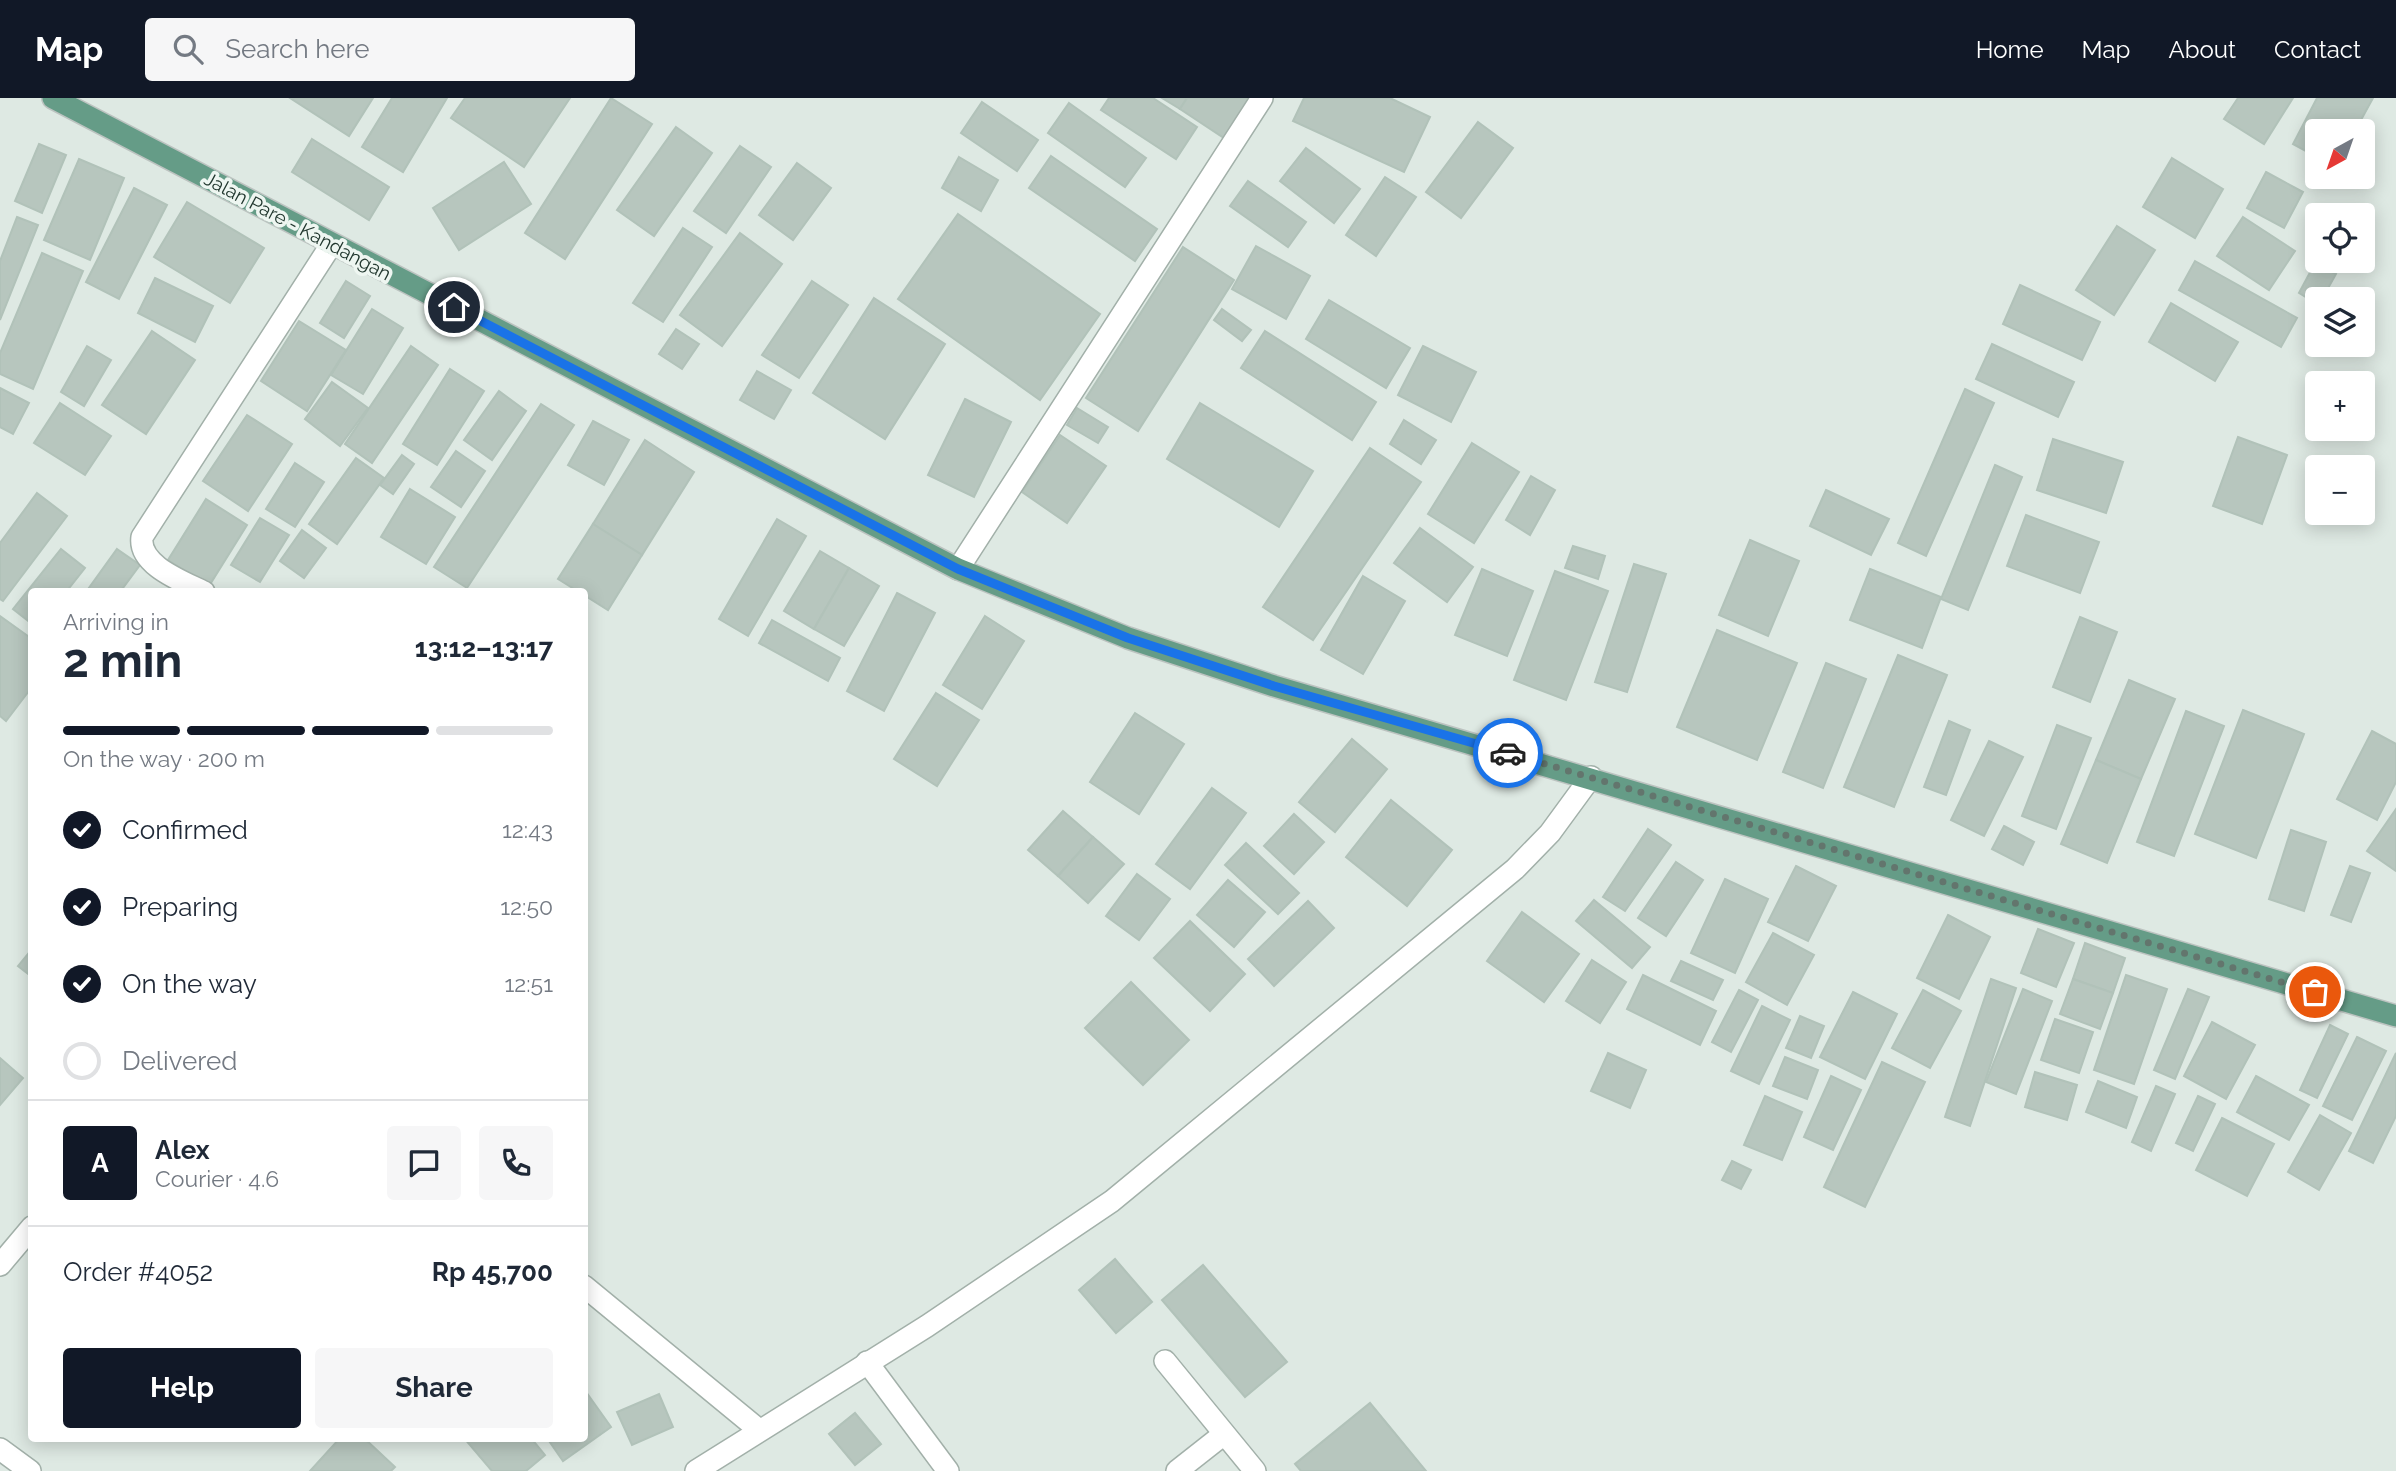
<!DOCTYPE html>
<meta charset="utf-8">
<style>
:root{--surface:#fff;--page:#f6f6f7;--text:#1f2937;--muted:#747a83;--line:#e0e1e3;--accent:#111827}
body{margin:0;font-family:Raleway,sans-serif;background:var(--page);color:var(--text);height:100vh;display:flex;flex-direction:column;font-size:26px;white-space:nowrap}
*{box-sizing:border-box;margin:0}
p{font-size:23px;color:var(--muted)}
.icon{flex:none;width:38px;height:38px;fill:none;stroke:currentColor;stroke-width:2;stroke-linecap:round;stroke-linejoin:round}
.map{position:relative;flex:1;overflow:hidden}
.sheet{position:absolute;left:28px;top:490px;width:560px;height:854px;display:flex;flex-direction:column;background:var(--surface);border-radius:7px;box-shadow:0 4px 18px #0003}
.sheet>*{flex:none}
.needle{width:46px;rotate:220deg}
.buttons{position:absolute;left:2305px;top:21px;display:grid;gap:14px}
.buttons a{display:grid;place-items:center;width:70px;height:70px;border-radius:7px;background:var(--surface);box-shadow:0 4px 18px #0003;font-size:35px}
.pin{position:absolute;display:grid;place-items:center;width:60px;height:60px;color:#fff;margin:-30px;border:4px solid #fff;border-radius:50%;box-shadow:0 2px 7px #0007}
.courier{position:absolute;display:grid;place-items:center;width:70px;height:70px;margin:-35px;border:5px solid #1a73e8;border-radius:50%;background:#fff;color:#222;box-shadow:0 2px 9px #0007}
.overview em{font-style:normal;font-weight:700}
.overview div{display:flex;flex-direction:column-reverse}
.overview{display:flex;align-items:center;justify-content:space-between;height:119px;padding:0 35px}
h1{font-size:46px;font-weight:700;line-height:52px}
.bar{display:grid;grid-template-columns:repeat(4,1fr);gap:10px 7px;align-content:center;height:84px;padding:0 35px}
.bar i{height:9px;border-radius:5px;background:var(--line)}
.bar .on{background:var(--accent)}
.bar p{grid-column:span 4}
.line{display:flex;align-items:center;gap:18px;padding:0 35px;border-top:2px solid var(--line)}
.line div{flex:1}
.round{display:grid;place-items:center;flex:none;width:74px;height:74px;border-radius:7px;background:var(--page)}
ol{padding:0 35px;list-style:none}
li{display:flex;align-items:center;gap:21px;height:77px}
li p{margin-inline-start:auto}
li .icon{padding:7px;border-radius:50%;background:var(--accent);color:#fff;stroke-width:4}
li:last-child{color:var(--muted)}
li i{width:38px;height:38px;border:4px solid var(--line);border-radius:50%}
.primary-button{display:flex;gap:14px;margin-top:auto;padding:14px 35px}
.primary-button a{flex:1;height:80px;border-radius:7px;background:var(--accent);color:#fff;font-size:28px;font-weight:700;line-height:80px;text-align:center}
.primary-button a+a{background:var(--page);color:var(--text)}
header{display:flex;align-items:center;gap:42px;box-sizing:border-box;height:98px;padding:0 35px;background:var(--accent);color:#fff}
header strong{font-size:33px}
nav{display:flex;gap:38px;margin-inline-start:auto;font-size:24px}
.search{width:490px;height:63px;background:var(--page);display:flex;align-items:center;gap:18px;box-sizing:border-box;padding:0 24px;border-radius:7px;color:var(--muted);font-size:26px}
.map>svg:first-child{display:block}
</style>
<header>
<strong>Map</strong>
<div class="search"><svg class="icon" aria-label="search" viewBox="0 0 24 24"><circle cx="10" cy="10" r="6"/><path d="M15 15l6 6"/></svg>Search here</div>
<nav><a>Home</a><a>Map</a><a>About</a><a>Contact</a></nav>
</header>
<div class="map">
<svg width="2396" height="1373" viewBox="0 0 2396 1373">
<rect width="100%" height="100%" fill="#dee9e3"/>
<g fill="#b7c6be" stroke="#b1c2b9" stroke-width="2">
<path d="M290,0h83l-24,38z"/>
<path d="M392,0h55l-44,74 -41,-25z"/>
<path d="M465,0h105l-46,69 -73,-49z"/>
<path d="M611,0l41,26 -87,135 -40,-26z"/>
<path d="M1109,0h44l44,29 -21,32 -75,-49z"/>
<path d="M1162,0h25l-7,11z"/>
<path d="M1187,0h63l-26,40 -44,-29z"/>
<path d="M1304,0h86l40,19 -26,55 -111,-51z"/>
<path d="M2238,0h55l-29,46 -40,-25z"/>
<path d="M2317,0h56l-18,33h-38v26l-24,-13z"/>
<path d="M982,4l56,38 -21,31 -56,-38z"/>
<path d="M1069,5l77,55 -21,29 -77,-54z"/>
<path d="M1478,24l35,26 -52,70 -35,-26z"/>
<path d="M676,29l36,26 -58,83 -37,-26z"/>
<path d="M312,41l77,48 -20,33 -77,-48z"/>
<path d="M39,46l27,11 -24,58 -27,-12z"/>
<path d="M740,48l31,21 -45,66 -32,-22z"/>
<path d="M1306,50l54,41 -26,34 -54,-42z"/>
<path d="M1051,58l106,73 -22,32 -106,-73z"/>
<path d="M959,59l39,23 -17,31 -39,-23z"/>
<path d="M2172,60l51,31 -28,49 -52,-31z"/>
<path d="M79,61l45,19 -34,82 -46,-20z"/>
<path d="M504,64l27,42 -72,46 -26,-42z"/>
<path d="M797,65l34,25 -38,52 -34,-25z"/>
<path d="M2266,74l37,20 -19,36 -37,-20z"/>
<path d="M1385,79l31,20 -40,59 -30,-21z"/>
<path d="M1248,83l58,41 -18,25 -58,-41z"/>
<path d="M134,90l33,17 -48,94 -33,-17z"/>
<path d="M187,104l77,46 -34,55 -76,-46z"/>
<path d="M958,116l142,100 -60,86 -142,-101z"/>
<path d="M17,119l21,8 -38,95v-59z"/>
<path d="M2243,119l52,34 -26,39 -52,-34z"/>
<path d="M2117,128l38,24 -41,65 -38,-25z"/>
<path d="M683,130l29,19 -49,75 -30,-19z"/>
<path d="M740,135l42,31 -60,82 -42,-31z"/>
<path d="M1256,148l54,30 -24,43 -54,-30z"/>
<path d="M1183,149l51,33 -96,151 -52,-33z"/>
<path d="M42,155l41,18 -50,118 -33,-15v-21z"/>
<path d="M2195,163l102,57 -16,29 -102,-57z"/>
<path d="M2315,165l21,11 -14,25h-5v5l-18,-11z"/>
<path d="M155,180l58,28 -18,36 -57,-29z"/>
<path d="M346,183l24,15 -26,42 -24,-15z"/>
<path d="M812,183l36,24 -49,73 -37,-23z"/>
<path d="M2020,187l80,37 -18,38 -79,-36z"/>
<path d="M874,200l71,46 -60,95 -72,-46z"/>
<path d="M1329,202l81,48 -24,40 -80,-49z"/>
<path d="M2171,205l67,39 -23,39 -66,-39z"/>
<path d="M372,211l31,19 -40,66 -32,-19z"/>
<path d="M1222,211l29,21 -9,11 -28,-21z"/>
<path d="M299,223l47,29 -39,61 -46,-30z"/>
<path d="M676,231l23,15 -17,25 -23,-15z"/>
<path d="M152,233l43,29 -49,74 -44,-29z"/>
<path d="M1265,233l111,71 -24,38 -111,-72z"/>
<path d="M1992,246l82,38 -16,35 -82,-38z"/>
<path d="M87,248l24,14 -27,46 -23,-14z"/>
<path d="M411,248l27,19 -66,98 -27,-19z"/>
<path d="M1423,248l53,26 -25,50 -53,-27z"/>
<path d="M450,271l34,22 -47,74 -34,-21z"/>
<path d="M757,273l34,19 -17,29 -34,-19z"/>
<path d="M332,284l36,26 -28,38 -35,-27z"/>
<path d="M0,290l29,15 -16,31 -13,-7z"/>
<path d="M1965,291l29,14 -68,153 -28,-13z"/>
<path d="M499,293l27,20 -34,49 -28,-20z"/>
<path d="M965,301l46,23 -37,75 -46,-22z"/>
<path d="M60,305l51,33 -26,39 -51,-32z"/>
<path d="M1200,305l113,68 -34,56 -112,-68z"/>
<path d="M541,306l33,21 -107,163 -33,-21z"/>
<path d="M1077,310l31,19 -10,16 -31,-18z"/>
<path d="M247,317l45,29 -44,67 -45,-30z"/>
<path d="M1404,322l32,20 -15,24 -31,-20z"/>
<path d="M593,323l36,19 -25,45 -36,-20z"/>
<path d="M1060,337l46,31 -39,57 -45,-31z"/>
<path d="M2238,339l49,18 -25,69 -49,-18z"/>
<path d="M2053,341l70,23 -17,51 -69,-23z"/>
<path d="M645,342l49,32 -52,83 -49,-31z"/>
<path d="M1472,345l47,29 -45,71 -46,-29z"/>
<path d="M1370,350l51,34 -108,158 -50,-33z"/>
<path d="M456,353l29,20 -24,36 -30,-20z"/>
<path d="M402,357l12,9 -21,30 -13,-9z"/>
<path d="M356,360l28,20 -47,66 -28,-20z"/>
<path d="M295,365l29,19 -29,45 -29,-18z"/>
<path d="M1995,367l27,12 -54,133 -27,-11z"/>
<path d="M1531,378l24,14 -25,45 -24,-15z"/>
<path d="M410,391l45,28 -29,47 -45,-27z"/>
<path d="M1826,392l63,29 -18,36 -61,-29z"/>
<path d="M37,395l30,23 -64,85 -3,-2v-56z"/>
<path d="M206,401l41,26 -38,61 -41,-26z"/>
<path d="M2026,417l73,27 -19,51 -73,-27z"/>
<path d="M260,420l29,17 -29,47 -29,-17z"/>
<path d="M777,421l29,17 -58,100 -29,-17z"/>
<path d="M593,426l49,31 -34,55 -24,-15v-3h-5l-21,-13z"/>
<path d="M1420,430l53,39 -26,35 -53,-39z"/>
<path d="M302,432l24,18 -22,30 -24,-17z"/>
<path d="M1750,442l49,21 -31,75 -49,-21z"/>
<path d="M1573,448l32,10 -7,23 -33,-11z"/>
<path d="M61,451l24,19 -19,24h-34v32l-19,-15z"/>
<path d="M117,451l23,16 -20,27h-34z"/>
<path d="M820,453l29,17 -35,61 -30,-18z"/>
<path d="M1634,466l32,10 -39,118 -32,-10z"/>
<path d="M849,470l30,18 -35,60 -30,-17z"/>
<path d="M1482,471l51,22 -26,65 -52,-21z"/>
<path d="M1870,471l71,28 -19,51 -72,-28z"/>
<path d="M1555,473l53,20 -42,109 -52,-20z"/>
<path d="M1363,478l42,25 -42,73 -42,-24z"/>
<path d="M897,495l38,20 -51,98 -37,-20z"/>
<path d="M0,518l32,23v48l-26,34 -6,-5z"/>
<path d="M985,518l39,25 -42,68 -39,-24z"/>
<path d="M2080,519l37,15 -27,70 -37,-15z"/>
<path d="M772,522l68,38 -12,23 -69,-38z"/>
<path d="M1717,532l80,33 -40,97 -80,-33z"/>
<path d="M1898,557l49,20 -53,132 -50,-20z"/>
<path d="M1826,565l40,16 -43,109 -40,-16z"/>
<path d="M2129,582l46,19 -34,80 -45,-19z"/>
<path d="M936,595l43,27 -42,66 -43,-27z"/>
<path d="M2243,612l61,24 -48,124 -61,-24z"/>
<path d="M2186,613l38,15 -50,130 -37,-14z"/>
<path d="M1135,615l49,31 -45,70 -49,-32z"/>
<path d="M1949,623l21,9 -24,65 -22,-8z"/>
<path d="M2057,627l34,13 -35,91 -34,-13z"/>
<path d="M2372,633l24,13v38l-19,38 -40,-21z"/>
<path d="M1352,641l35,30 -52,63 -36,-30z"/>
<path d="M1989,643l34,16 -39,79 -33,-16z"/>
<path d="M2096,662l45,19 -34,84 -46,-19z"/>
<path d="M1212,690l34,25 -56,76 -34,-25z"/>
<path d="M1391,702l61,50 -45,56 -61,-49z"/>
<path d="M2396,711v62l-29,-20z"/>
<path d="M1063,713l30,26 -35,39 -30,-26z"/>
<path d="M1294,716l30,28 -30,32 -30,-28z"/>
<path d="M2004,728l30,16 -11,23 -31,-16z"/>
<path d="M1648,731l23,16 -46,66 -22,-14z"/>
<path d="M2291,732l35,12 -22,69 -35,-12z"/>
<path d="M1093,739l31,27 -36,39 -30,-27z"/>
<path d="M1246,745l53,50 -21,21 -53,-49z"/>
<path d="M1676,764l27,18 -37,56 -28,-18z"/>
<path d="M1796,768l40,20 -28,55 -40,-19z"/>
<path d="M2350,768l20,7 -19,49 -20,-7z"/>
<path d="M1137,776l33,25 -31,41 -33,-24z"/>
<path d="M1725,781l43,20 -33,74 -44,-20z"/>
<path d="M1228,782l37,32 -31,35 -37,-32z"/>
<path d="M1594,802l56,47 -18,21 -56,-47z"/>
<path d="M1308,803l26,27 -60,58 -26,-27z"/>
<path d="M1522,814l57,42 -35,48 -57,-41z"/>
<path d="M1948,817l42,22 -31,62 -42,-21z"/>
<path d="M1190,823l55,53 -35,37 -56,-53z"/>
<path d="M2038,831l36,14 -18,44 -35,-14z"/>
<path d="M1773,835l41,22 -27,50 -41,-23z"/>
<path d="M2085,845l40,15 -12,35 -40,-14z"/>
<path d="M32,851v28l-14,-11z"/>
<path d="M1592,862l34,22 -26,41 -34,-22z"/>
<path d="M1681,863l42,19 -10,20 -42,-19z"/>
<path d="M1643,877l73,36 -16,34 -73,-36z"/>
<path d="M2126,877l41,14 -33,95 -40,-14z"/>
<path d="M1991,881l25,9 -46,138 -25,-9z"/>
<path d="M2073,881l40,14 -13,36 -40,-15z"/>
<path d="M1131,884l58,58 -46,45 -58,-57z"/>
<path d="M2023,891l29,12 -36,93 -30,-12z"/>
<path d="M2188,891l21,8 -34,82 -21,-9z"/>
<path d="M1739,892l19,10 -27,52 -19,-10z"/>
<path d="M1923,892l38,21 -31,57 -38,-20z"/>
<path d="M1853,894l44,22 -32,65 -45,-22z"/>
<path d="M1762,908l28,14 -31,64 -28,-13z"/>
<path d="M1800,918l24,10 -13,32 -25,-10z"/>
<path d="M2055,921l38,13 -14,41 -38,-13z"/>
<path d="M2212,924l43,23 -29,54 -42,-23z"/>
<path d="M2330,927l18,9 -31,64 -17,-8z"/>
<path d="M2357,939l29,14 -34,69 -29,-14z"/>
<path d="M1608,955l38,17 -16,38 -39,-17z"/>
<path d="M2396,955v63l-23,47 -24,-12z"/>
<path d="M1785,959l33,13 -11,29 -34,-13z"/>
<path d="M0,960l23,20 -23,27z"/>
<path d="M1882,964l43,20 -60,125 -41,-20z"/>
<path d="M2035,974l42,13 -10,35 -42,-13z"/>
<path d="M1831,978l30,14 -28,60 -29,-13z"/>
<path d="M2256,978l53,29 -20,35 -52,-28z"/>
<path d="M2098,983l39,16 -11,31 -40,-16z"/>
<path d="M2156,988l19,8 -24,57 -19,-9z"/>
<path d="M1765,998l37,16 -20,48 -38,-15z"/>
<path d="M2198,998l17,8 -22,47 -17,-8z"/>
<path d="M2320,1017l31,18 -32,57 -31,-18z"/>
<path d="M2222,1020l52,26 -27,52 -51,-26z"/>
<path d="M1732,1063l19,9 -10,19 -19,-9z"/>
<path d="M1115,1161l37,43 -36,31 -37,-43z"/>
<path d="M1203,1167l84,97 -42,35 -83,-97z"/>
<path d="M584,1291l27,38 -48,34 -16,-23h37z"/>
<path d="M659,1296l14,33 -41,18 -15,-33z"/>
<path d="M1370,1305l56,68h-125l-6,-7z"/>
<path d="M855,1315l26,31 -26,21 -26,-31z"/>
<path d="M340,1340h24l31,29 -4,4h-81z"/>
<path d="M464,1340h67l14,17 -19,16h-34z"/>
</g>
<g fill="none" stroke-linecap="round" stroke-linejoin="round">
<g stroke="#a2b0a9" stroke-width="24">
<g id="minor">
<path d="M958,471l304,-471"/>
<path d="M204,494c-22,-11 -66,-27 -62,-55l189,-292"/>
<path d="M0,1167l32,-38"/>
<path d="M584,1188l175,144"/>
<path d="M1165,1263l90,110"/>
<path d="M867,1264l81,109"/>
<path d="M0,1351l30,22"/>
<path d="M696,1373l231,-145 185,-125 403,-332 35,-36 41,-56"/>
<path d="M1177,1373l47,-37"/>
</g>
</g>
<g stroke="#bcc3c0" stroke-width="24">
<path id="major" d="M53,0l905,471 170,69 146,48 1122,330"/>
</g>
<use href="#minor" stroke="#fff" stroke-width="21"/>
<use href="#major" stroke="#659c87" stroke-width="21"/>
</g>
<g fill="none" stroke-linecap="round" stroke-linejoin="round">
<path stroke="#63756d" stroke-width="7" stroke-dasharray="0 12.6" d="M1508,655l807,239"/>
<path stroke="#1a73e8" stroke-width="9" d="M454,209l504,262 170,69 146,48 234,67"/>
</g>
<g text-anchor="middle" stroke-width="7" stroke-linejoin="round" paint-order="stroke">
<g font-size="19" fill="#21372e" stroke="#eef6f1">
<text transform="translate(298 128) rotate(28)" y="7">Jalan Pare - Kandangan</text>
</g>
</g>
</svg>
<div class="buttons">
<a><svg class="needle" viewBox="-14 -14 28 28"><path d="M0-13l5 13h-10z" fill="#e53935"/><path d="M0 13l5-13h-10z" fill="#747a83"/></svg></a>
<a><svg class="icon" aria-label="locate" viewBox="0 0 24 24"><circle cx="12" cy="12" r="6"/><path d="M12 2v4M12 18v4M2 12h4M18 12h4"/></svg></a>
<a><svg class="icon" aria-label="layers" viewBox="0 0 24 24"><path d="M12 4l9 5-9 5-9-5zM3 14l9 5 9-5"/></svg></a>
<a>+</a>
<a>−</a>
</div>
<div class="pin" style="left:2315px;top:894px;background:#ea580c"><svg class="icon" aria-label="bag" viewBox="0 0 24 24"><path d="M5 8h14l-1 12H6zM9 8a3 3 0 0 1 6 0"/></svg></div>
<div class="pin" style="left:454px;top:209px;background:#1f2937"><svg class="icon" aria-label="home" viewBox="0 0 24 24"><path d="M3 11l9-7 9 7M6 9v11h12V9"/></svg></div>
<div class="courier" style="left:1508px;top:655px"><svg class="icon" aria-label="car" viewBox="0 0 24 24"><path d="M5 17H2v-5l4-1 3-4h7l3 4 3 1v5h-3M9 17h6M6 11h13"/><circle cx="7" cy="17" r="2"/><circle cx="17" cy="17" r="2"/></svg></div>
<section class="sheet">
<div class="overview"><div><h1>2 min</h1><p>Arriving in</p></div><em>13:12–13:17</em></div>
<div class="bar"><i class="on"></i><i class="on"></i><i class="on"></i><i></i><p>On the way · 200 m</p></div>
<ol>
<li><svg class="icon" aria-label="check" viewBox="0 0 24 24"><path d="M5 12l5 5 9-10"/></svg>Confirmed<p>12:43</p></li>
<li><svg class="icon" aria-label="check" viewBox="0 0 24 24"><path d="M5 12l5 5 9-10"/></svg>Preparing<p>12:50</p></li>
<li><svg class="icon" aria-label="check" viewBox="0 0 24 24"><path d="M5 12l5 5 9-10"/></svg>On the way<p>12:51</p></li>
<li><i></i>Delivered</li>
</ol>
<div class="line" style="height:126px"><b class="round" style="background:var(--accent);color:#fff">A</b><div><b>Alex</b><p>Courier · 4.6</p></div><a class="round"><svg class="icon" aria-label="chat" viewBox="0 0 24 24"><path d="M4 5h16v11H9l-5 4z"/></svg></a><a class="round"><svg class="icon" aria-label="phone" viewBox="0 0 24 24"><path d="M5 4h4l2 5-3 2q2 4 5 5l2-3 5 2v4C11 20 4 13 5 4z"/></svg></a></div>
<div class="line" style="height:91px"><div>Order #4052</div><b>Rp 45,700</b></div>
<div class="primary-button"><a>Help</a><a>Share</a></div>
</section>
</div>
